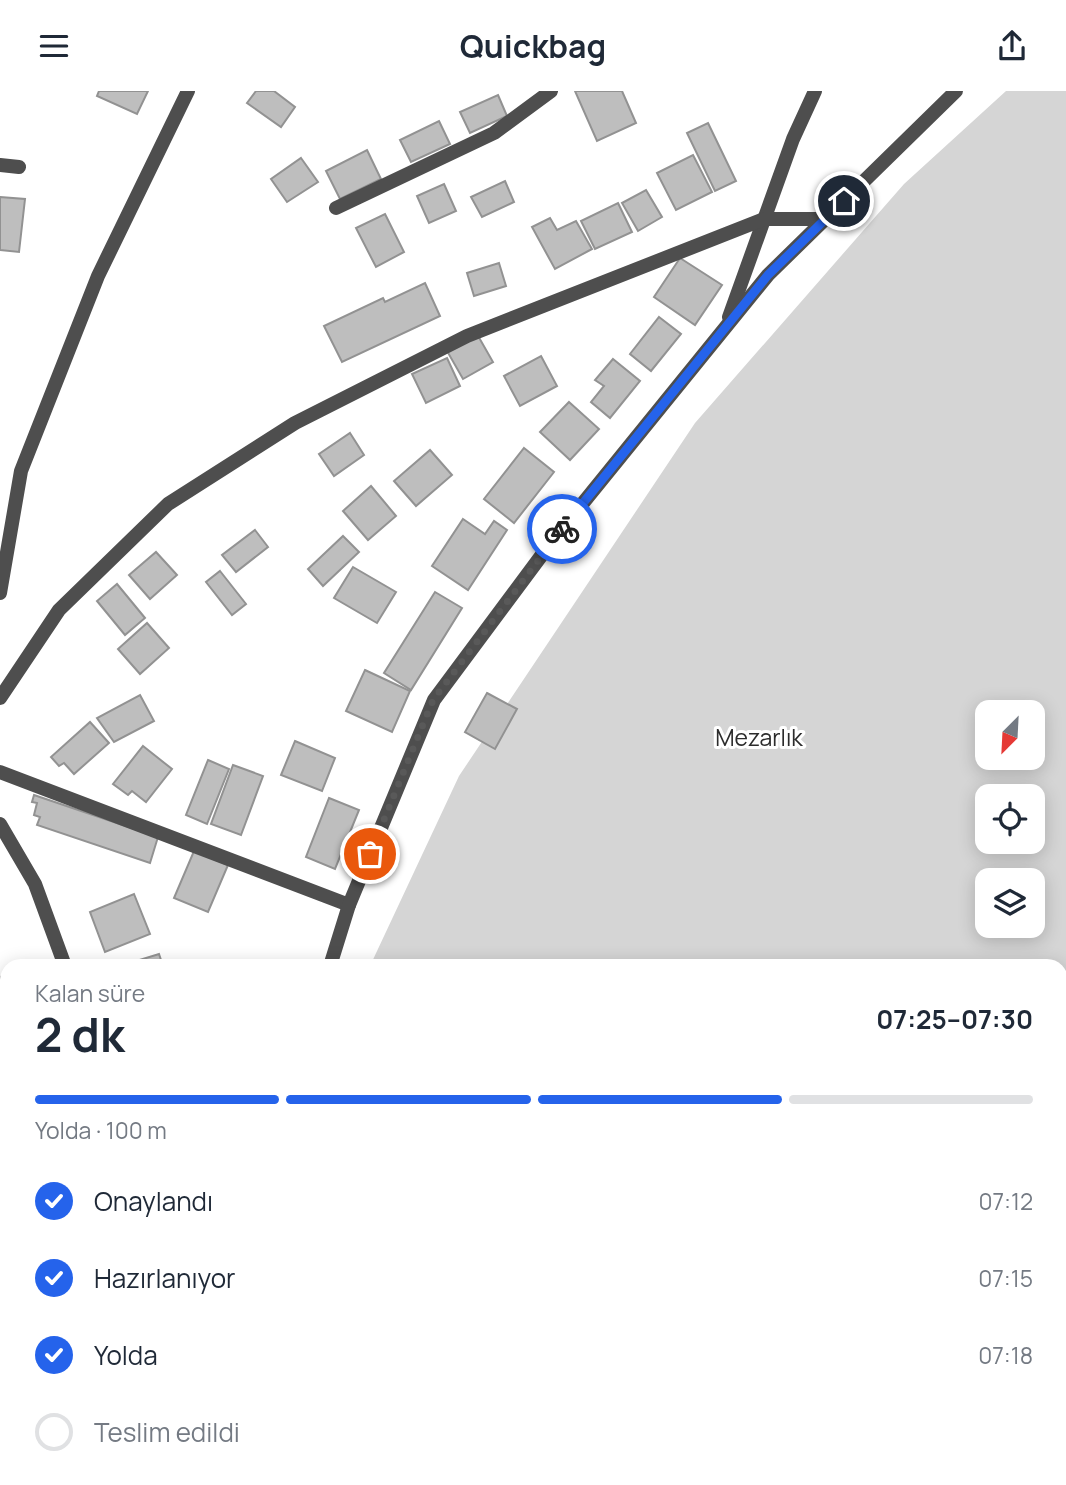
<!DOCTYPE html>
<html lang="tr">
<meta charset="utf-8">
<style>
:root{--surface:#fff;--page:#f2f2f3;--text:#1f2937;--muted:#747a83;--line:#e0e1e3;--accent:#2563eb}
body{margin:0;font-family:Manrope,sans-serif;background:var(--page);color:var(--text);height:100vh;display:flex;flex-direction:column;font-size:26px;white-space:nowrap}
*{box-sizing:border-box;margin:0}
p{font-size:23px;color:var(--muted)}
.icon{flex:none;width:38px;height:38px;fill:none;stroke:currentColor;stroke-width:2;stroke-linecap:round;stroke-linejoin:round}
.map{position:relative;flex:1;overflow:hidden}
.details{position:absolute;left:0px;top:868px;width:1068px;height:527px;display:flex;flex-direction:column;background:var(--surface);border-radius:21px 21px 0 0;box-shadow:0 4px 18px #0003}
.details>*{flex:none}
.needle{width:46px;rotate:204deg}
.controls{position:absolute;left:975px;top:609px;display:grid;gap:14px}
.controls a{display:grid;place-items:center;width:70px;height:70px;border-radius:14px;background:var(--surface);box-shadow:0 4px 18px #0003;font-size:35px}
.pin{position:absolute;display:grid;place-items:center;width:60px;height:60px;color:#fff;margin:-30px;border:4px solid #fff;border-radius:50%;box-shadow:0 2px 7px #0007}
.courier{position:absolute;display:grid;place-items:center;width:70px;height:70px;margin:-35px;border:5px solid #2563eb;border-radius:50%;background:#fff;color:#222;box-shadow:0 2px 9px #0007}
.head em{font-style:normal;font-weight:700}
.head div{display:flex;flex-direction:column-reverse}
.head{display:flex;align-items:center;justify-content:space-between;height:119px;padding:0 35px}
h1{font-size:46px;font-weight:700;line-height:52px}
.bar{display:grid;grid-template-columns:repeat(4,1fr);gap:10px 7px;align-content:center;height:84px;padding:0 35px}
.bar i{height:9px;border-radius:5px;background:var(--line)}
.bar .current{background:var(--accent)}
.bar p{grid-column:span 4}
ol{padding:0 35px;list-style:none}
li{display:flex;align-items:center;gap:21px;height:77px}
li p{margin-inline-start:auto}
li .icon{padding:7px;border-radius:50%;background:var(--accent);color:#fff;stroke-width:4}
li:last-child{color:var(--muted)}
li i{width:38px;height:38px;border:4px solid var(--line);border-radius:50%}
header{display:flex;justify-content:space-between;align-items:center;height:91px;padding:0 35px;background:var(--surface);font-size:32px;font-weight:700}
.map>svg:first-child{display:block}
</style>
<header><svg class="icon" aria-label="menu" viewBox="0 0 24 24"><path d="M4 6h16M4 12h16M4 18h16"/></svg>Quickbag<svg class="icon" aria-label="share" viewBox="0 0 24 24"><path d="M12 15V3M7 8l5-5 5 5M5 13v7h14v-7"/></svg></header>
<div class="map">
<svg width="1066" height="1394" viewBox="0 0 1066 1394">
<rect width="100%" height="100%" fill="#fff"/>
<g fill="#d5d5d5" fill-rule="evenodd">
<path d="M1006,0h60v1320l-5,5 -1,-450h-690l89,-190 236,-353 209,-239zM987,621h45v46h-45zM987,705h45v46h-45zM987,789h45v46h-45z"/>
<path d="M271,1388h720l-7,6h-709z"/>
</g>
<g fill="#bebebe" stroke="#929292" stroke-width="2">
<path d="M99,0h49l-11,23 -40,-18z"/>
<path d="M256,0h18l21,16 -14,20 -34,-24z"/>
<path d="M575,0h47l14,32 -39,18z"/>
<path d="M498,4l9,21 -37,17 -10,-21z"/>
<path d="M439,30l11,23 -39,18 -11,-22z"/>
<path d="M708,32l28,58 -21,10 -28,-58z"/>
<path d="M367,59l14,29 -41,20 -14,-28z"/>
<path d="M693,64l19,37 -36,18 -19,-37z"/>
<path d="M301,67l17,24 -31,20 -16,-23z"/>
<path d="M505,90l9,21 -32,15 -11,-20z"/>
<path d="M444,93l12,27 -27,12 -12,-27z"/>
<path d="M646,99l16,27 -24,14 -16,-28z"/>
<path d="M0,106l25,2 -6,53 -19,-2z"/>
<path d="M618,112l14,29 -37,17 -14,-28z"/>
<path d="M385,123l19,38 -28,15 -20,-39z"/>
<path d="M550,127l7,12 19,-9 16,28 -37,20 -23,-42z"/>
<path d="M680,167l42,27 -27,40 -41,-28z"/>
<path d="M499,172l7,23 -32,10 -7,-23z"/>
<path d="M425,192l15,33 -98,46 -18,-36 59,-28 2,4z"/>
<path d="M659,226l22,17 -30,37 -21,-17z"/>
<path d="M477,243l16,28 -30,17 -16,-28z"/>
<path d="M541,265l16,30 -37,20 -16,-30z"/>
<path d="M447,267l13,28 -34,17 -14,-29z"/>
<path d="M613,268l27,22 -30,37 -19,-16 13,-16 -9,-6z"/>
<path d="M569,311l30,27 -29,31 -30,-28z"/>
<path d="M350,342l14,22 -30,21 -15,-22z"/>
<path d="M524,357l30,24 -40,51 -30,-24z"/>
<path d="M430,359l22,25 -36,31 -22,-25z"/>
<path d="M371,395l25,30 -28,24 -25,-29z"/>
<path d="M463,428l22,15 9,-13 13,9 -39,60 -36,-24z"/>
<path d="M255,439l13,17 -32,25 -14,-17z"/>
<path d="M343,445l16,16 -36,34 -15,-17z"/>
<path d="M156,461l21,23 -27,24 -21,-24z"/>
<path d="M353,476l43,25 -19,31 -43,-25z"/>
<path d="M220,480l26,33 -14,11 -26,-33z"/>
<path d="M117,493l28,34 -20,17 -28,-34z"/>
<path d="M435,501l27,16 -51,82 -27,-17z"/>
<path d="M147,532l22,25 -29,26 -22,-25z"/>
<path d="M365,579l45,21 -18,41 -46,-21z"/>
<path d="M487,602l30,16 -22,40 -30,-17z"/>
<path d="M140,604l14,26 -40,21 -17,-24z"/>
<path d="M90,631l19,21 -35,31 -10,-11 -5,3 -8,-9z"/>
<path d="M295,650l40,17 -13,33 -41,-16z"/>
<path d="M143,655l29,23 -26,33 -14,-11 -4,4 -15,-11z"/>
<path d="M208,669l21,9 -22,55 -21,-9z"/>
<path d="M233,674l30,11 -22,59 -30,-11z"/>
<path d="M34,704l124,42 -8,26 -113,-38 3,-8 -6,-2 3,-12 -5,-1z"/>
<path d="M329,707l30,12 -24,59 -29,-12z"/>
<path d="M194,760l34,14 -20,47 -34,-14z"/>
<path d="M134,803l16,40 -45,18 -15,-40z"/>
<path d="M159,863l4,12h-43z"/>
<path d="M7,883v34l-7,-16v-15z"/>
<path d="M7,1206v22l-7,1v-22z"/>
</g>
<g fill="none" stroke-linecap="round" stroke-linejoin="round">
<g stroke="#4e4e4e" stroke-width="12">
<path d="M1060,1339l6,-5"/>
<path d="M1001,1394l7,-6"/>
</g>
<g stroke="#4e4e4e" stroke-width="14">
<path d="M0,74l19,2"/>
<path d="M336,117l158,-75 57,-42"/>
<path d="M729,226l64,-178 22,-48"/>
<path d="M0,502l21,-122 77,-195 90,-185"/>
<path d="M0,607l59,-88 109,-106 127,-81 172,-87 297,-117h61"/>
<path d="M0,681l349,133"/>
<path d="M0,733l35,60 30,82"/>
<path d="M330,875l19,-61 85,-205 119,-160 215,-265 188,-184"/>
<path d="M0,1271l7,-1"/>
<path d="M255,1388l3,6"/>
</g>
</g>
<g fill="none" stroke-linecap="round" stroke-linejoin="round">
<path stroke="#595959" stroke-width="7" stroke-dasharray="0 12.6" d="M370,763l63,-154 129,-171"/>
<path stroke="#2563eb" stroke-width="9" d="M562,438l206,-254 76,-74"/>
</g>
<g text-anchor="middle" stroke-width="6" stroke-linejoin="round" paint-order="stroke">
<g font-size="23" fill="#2c2c2c" stroke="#fff">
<text x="759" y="655">Mezarlık</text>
</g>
</g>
</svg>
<div class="controls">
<a><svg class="needle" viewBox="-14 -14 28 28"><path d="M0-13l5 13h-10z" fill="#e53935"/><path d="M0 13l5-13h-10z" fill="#747a83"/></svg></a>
<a><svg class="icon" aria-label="locate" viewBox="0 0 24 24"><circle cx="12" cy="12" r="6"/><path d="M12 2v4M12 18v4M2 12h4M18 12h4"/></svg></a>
<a><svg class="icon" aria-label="layers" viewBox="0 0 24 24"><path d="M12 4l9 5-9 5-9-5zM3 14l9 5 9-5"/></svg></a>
</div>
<div class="pin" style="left:370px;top:763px;background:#ea580c"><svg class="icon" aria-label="bag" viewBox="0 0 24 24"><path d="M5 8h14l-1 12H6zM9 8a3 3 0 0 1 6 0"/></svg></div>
<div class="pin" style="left:844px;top:110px;background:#1f2937"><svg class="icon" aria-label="home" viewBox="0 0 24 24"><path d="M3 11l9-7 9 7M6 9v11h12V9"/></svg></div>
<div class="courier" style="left:562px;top:438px"><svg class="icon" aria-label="bike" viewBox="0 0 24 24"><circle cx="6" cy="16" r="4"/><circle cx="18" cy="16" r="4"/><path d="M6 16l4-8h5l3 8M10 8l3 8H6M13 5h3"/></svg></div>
<section class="details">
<div class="head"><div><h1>2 dk</h1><p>Kalan süre</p></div><em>07:25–07:30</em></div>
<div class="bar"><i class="current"></i><i class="current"></i><i class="current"></i><i></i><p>Yolda · 100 m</p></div>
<ol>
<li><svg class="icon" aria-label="check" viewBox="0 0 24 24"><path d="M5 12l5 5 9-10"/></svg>Onaylandı<p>07:12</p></li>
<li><svg class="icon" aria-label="check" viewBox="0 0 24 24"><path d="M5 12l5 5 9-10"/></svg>Hazırlanıyor<p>07:15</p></li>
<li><svg class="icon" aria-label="check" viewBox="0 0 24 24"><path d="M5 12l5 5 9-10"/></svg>Yolda<p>07:18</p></li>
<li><i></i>Teslim edildi</li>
</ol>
</section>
</div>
